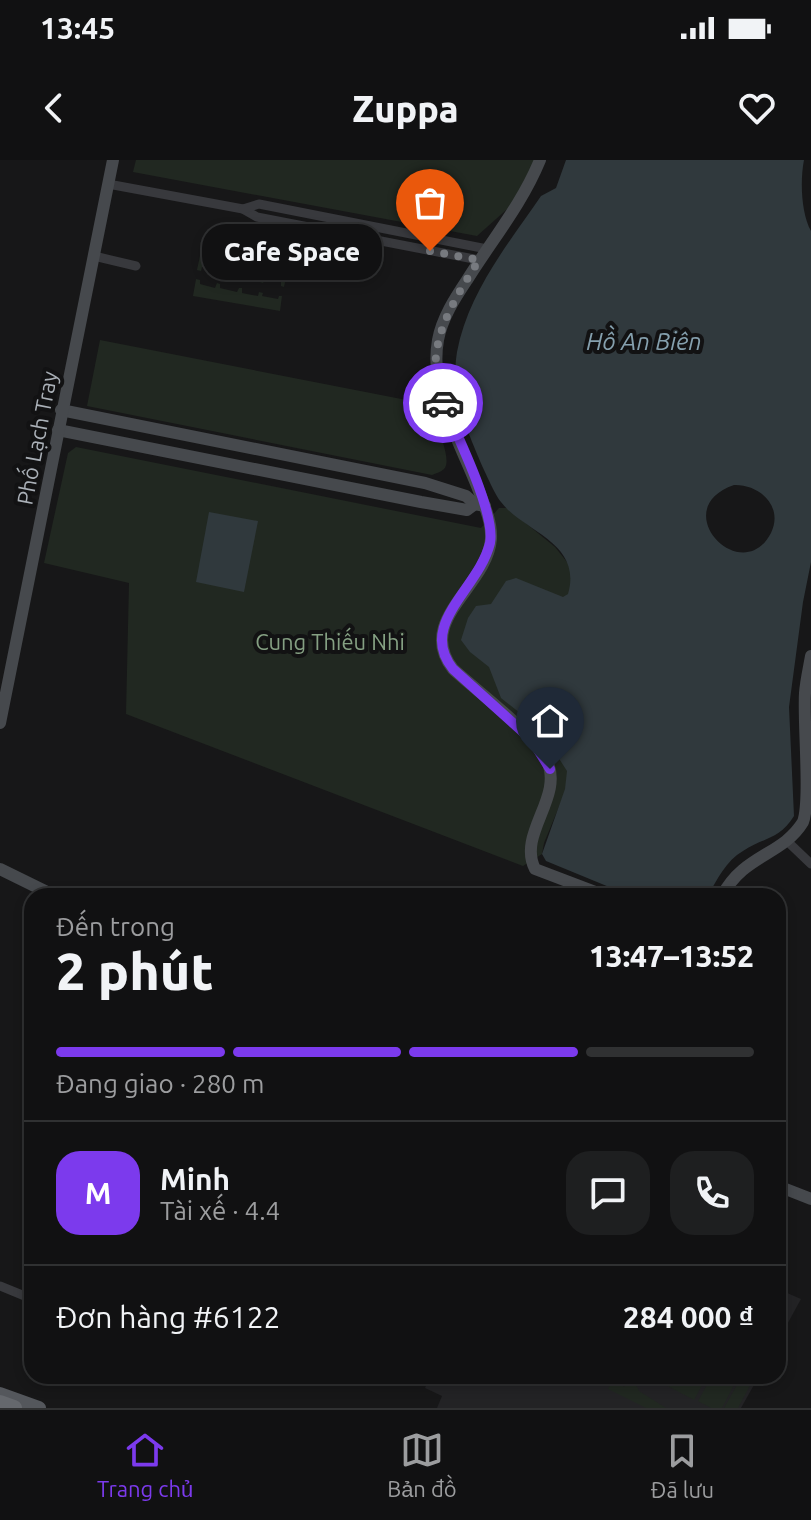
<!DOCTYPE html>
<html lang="vi">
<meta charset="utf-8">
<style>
:root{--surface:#111112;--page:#1e1f20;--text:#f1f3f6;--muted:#9c9d9f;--line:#303132;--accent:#7c3aed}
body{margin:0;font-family:Ubuntu,sans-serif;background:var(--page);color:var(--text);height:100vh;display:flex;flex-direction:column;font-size:30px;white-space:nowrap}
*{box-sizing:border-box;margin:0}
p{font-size:26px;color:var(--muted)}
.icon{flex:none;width:44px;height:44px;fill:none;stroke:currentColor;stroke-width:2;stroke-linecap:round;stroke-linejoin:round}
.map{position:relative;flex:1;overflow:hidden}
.drawer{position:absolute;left:24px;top:728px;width:762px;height:496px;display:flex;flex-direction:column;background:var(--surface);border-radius:24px;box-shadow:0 4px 12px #0003,0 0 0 2px var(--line)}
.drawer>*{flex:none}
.pin{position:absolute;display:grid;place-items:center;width:68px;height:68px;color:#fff;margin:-82px -34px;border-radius:50% 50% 50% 0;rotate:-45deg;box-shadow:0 0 8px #0007}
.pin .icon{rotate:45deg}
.courier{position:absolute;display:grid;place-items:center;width:80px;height:80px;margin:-40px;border:6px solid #7c3aed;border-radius:50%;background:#fff;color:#222;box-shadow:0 2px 10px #0007}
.bubble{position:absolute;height:56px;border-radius:24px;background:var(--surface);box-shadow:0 4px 12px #0003,0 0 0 2px var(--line);font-size:26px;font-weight:800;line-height:56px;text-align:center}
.overview em{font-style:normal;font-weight:800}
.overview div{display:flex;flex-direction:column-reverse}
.overview{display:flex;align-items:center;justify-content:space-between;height:136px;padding:0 32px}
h1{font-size:52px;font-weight:800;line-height:60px}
.bar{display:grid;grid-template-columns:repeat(4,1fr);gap:12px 8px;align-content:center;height:96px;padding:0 32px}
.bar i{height:10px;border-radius:6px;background:var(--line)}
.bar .current{background:var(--accent)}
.bar p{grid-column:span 4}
.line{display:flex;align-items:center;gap:20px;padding:0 32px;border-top:2px solid var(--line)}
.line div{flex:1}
.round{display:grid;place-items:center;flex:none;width:84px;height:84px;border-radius:24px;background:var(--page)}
.status{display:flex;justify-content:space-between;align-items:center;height:56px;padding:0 40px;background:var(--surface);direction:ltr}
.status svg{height:22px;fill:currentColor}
header{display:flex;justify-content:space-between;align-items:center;height:104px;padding:0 32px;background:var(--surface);font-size:36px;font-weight:800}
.menu{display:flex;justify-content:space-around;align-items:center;height:112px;border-top:2px solid var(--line);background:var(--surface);font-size:22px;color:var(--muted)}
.menu a{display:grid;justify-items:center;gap:4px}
.menu .current{color:var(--accent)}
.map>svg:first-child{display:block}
</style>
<div class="status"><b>13:45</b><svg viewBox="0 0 49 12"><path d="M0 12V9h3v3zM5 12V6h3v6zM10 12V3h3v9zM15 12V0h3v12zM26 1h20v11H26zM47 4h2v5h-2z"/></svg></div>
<header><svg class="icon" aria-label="back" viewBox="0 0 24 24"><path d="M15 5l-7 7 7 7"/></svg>Zuppa<svg class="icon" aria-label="heart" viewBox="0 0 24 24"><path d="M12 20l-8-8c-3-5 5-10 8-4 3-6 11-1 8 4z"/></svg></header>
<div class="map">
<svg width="811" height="1248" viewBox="0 0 811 1248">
<rect width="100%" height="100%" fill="#171718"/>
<g fill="#232325">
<path d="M778,1129l23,10 -23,42z"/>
<path d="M430,1216h329l-18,32h-304l5,-12 -17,-8z"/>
</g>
<g fill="#212821">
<path d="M136,0h401l-23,43 -37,33 -344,-64z"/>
<path d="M201,91l87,17 -4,19 -3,-1v-4l-16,-3 -2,4 -3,-1v-4l-16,-3 -2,4 -2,-1v-4l-16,-4 -2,5 -3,-1 1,-4 -18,-3 -1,4 -4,-1z"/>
<path d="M196,119l4,1v4l15,4 2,-5 3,1v4l17,4 2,-4h3v5l16,3 1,-4 4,1 -1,3 16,3 1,-3h3l-2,15 -87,-15z"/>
<path d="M100,180l327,64c5,12 27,55 17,65 -3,3 -8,4 -12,6l-345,-69z"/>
<path d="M76,287l405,81 18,-20h8l48,39 24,30 -35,145 28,53 -28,68 -2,11 -19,12 -397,-152 3,-131 -85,-20 24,-110z"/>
<path d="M622,1216h10l7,15 27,17h-20l-38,-19 4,-8 13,6z"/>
<path d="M649,1216h58l-13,24z"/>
<path d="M712,1216h20l5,3 -15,29h-11l-13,-7z"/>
<path d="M742,1216h13l-17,32h-14z"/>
</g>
<g fill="#30393d" fill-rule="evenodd">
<path d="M566,0h238c-4,20 -3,53 7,71v331l-8,40 -14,105 5,109c-15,24 -30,21 -51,35 -17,10 -26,28 -35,45h-77l-85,-35 -4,-7 23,-65 2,-18 -27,-42 -39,-31 -12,-31 -19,-15 -9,-12 7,-22 8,-12 15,-2 15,-23 10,-3 47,19 5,-3c15,-52 -45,-62 -67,-92 -12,-16 -41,-87 -45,-107 -2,-13 -1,-30 1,-43 11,-59 51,-108 84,-156l15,-8zM734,325c25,-1 50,21 37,48 -29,56 -106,-24 -37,-48z"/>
<path d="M209,352l49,9 -14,71 -48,-10z"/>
</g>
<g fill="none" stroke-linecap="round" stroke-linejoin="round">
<g stroke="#38393d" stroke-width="9">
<path d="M108,24l135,25 14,8 222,43"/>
<path d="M243,49l16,-5 228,45"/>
<path d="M94,96l42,10"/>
<path d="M787,681l24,23"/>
<path d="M0,1126l32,13"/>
<path d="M195,1216l9,4"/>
</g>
<g stroke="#46494d" stroke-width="12">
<path d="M540,0c-18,44 -48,80 -73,120 -12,18 -25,38 -29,60 -9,51 21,100 39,146 6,16 15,35 14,53 -4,48 -76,81 -38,130 25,23 81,64 94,92 17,36 -30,73 -12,108l71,27"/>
<path d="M61,250l364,73 41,13 9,8 10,2"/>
<path d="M58,270l363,72 46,8 8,-6"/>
<path d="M0,563l113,-563"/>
<path d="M0,709l55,27"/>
<path d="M722,736c22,-42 60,-40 81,-74 8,-22 0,-100 2,-129 1,-13 4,-25 6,-37"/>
<path d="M778,1026l33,13"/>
</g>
<path stroke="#54575c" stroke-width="14" d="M0,1234l39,14"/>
<path stroke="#65686d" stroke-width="16" d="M0,1243l14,5"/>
</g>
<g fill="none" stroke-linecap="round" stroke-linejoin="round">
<path stroke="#777a7f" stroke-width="8" stroke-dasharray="0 14.4" d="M430,91l49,9c-27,43 -58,90 -36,143"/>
<path stroke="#7c3aed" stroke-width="10" d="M443,243c13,30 53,110 47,140 -11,46 -73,81 -37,126l79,71 18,29"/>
</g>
<g text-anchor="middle" stroke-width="8" stroke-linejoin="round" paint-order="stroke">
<g font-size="22" fill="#aab0b7" stroke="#121213">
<text transform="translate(37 278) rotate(-79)" y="8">Phố Lạch Tray</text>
</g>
<g font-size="22" fill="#85a083" stroke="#121213">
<text x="330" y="490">Cung Thiếu Nhi</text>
</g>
<g font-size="24" font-style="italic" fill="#85a0ae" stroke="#121213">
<text x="644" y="190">Hồ An Biên</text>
</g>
</g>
</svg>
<div class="pin" style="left:430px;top:91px;background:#ea580c"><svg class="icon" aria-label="bag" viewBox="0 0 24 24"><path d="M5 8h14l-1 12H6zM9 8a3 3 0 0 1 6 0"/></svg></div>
<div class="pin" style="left:550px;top:609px;background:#1f2937"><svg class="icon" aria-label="home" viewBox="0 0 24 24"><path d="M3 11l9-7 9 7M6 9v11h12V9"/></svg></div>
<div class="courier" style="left:443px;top:243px"><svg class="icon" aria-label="car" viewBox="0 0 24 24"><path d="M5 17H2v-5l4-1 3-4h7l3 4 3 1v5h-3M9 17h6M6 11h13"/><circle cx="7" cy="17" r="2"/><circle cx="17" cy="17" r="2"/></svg></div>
<div class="bubble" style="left:202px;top:64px;width:180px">Cafe Space</div>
<section class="drawer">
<div class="overview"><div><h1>2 phút</h1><p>Đến trong</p></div><em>13:47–13:52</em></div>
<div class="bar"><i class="current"></i><i class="current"></i><i class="current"></i><i></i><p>Đang giao · 280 m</p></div>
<div class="line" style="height:144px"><b class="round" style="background:var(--accent);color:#fff">M</b><div><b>Minh</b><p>Tài xế · 4.4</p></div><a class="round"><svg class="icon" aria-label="chat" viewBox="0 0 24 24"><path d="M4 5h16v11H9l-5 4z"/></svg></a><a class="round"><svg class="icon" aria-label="phone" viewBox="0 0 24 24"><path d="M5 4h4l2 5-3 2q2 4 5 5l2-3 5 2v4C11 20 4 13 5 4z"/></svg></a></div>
<div class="line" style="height:104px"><div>Đơn hàng #6122</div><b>284 000 ₫</b></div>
</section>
</div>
<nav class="menu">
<a class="current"><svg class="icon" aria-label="home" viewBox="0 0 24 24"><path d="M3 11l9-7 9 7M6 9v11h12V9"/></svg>Trang chủ</a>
<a><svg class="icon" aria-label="map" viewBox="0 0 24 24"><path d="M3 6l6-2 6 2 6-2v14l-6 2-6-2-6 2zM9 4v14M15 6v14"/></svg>Bản đồ</a>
<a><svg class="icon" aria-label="saved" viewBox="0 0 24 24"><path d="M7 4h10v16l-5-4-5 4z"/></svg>Đã lưu</a>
</nav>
